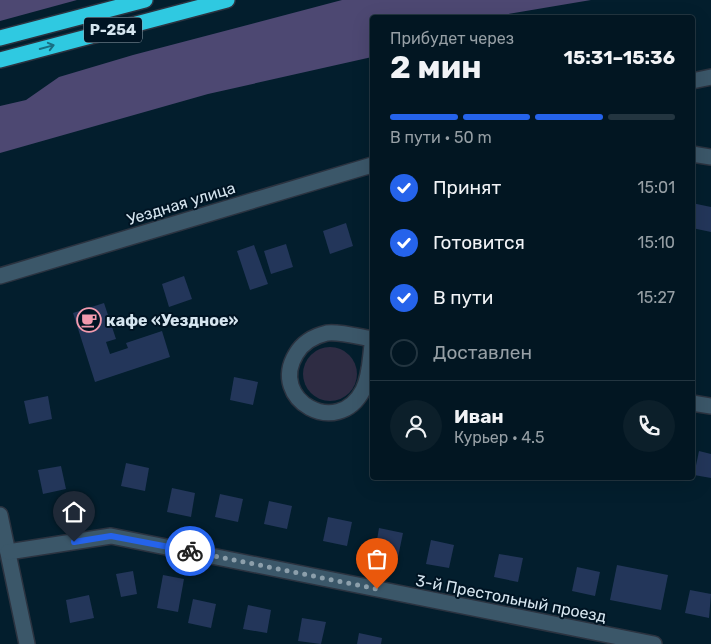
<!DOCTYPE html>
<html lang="ru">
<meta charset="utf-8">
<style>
:root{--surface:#021622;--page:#0c1f2a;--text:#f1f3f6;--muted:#969fa5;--line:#233540;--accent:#2563eb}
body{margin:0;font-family:Rubik,sans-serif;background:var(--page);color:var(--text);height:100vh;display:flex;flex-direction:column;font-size:19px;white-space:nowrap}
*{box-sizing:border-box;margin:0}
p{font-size:16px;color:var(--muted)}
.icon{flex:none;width:28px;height:28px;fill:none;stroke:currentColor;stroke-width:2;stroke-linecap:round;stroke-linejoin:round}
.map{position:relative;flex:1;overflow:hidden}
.drawer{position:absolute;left:370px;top:15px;width:325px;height:465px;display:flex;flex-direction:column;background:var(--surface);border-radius:5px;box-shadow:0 5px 20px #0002,0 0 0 1px var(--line)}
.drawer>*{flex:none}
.pin{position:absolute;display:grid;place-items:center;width:42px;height:42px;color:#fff;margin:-51px -21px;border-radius:50% 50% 50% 0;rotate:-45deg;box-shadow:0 0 5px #0007}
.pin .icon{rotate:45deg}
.courier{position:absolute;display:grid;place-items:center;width:50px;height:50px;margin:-25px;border:4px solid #2563eb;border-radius:50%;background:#fff;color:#222;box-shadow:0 1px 6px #0007}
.headline em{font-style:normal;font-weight:700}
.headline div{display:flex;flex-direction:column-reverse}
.headline{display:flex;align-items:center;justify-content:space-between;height:85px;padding:0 20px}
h1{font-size:32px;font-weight:700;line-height:38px}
.bar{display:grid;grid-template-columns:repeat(4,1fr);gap:8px 5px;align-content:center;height:60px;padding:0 20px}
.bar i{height:6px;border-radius:4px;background:var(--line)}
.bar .active{background:var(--accent)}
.bar p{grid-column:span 4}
.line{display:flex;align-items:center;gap:12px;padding:0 20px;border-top:1px solid var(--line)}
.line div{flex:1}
.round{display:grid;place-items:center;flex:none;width:52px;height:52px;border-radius:26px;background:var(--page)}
ol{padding:0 20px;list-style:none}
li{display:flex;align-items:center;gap:15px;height:55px}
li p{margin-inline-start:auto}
li .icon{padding:5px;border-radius:50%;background:var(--accent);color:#fff;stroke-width:4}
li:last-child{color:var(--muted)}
li i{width:28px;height:28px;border:2px solid var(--line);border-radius:50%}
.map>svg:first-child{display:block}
</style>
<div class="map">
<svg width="711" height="644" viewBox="0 0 711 644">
<rect width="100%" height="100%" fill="#031e2d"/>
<circle fill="#2e2c43" cx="330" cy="374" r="27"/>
<g fill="#4d4872">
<path d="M0,0h77l-77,21z"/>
<path d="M342,0h249l-100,17 -119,1v39l-164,37 -208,59v-47l26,-6 33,-23 74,-22z"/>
</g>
<g fill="#23365a">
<path d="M692,203l19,4v25l-19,-4z"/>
<path d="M346,223l7,23 -23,8 -7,-23z"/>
<path d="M286,244l7,23 -22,7 -7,-23z"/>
<path d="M254,245l14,39 -18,6 -13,-39z"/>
<path d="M184,276l8,23 -23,8 -7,-23z"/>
<path d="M104,303l12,36 -10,3 4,12 18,-6 -2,-5 36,-12 8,26 -75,25 -22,-69z"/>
<path d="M234,377l24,5 -5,23 -23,-5z"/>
<path d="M48,396l4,23 -23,5 -5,-23z"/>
<path d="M699,451l12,3v24l-17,-3z"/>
<path d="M126,463l23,5 -4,23 -24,-5z"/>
<path d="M61,466l5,23 -23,5 -5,-24z"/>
<path d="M172,488l23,5 -4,24 -24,-5z"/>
<path d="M220,494l23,5 -5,23 -23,-5z"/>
<path d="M269,501l23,5 -5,23 -23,-5z"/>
<path d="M328,517l24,5 -5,24 -24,-5z"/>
<path d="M379,528l24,5 -5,24 -23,-5z"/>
<path d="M431,540l23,5 -5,23 -23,-4z"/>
<path d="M499,554l24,4 -5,24 -24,-5z"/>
<path d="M617,565l51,10 -7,35 -51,-10z"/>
<path d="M577,567l23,5 -5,24 -23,-5z"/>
<path d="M133,571l4,23 -16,3 -5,-23z"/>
<path d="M163,575l21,4 -6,33 -21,-4z"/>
<path d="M690,590l21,4 -2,24 -24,-5z"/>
<path d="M89,595l5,23 -24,5 -4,-23z"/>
<path d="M193,599l23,5 -5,24 -23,-5z"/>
<path d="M248,605l23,5 -4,23 -24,-4z"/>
<path d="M302,618l24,4 -5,22 -23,-3z"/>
<path d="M359,633l23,5 -1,6h-24z"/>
</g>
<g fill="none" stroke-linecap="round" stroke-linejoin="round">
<g stroke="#2b3340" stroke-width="18">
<g id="street">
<path d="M692,154l19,3"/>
<path d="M372,339c-12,-2 -34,-8 -45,-6 -13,3 -24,9 -31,21 -28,46 42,85 67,36 7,-14 7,-30 9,-45"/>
<path d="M692,403l19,3"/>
<path d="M0,515l27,129"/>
<path d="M8,552l103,-16 543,108"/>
</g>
</g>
<g stroke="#2b3340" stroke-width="18">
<g id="secondary">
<path d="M692,81l19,-4"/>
<path d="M0,276l372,-111"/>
</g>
</g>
<g stroke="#2b3340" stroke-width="18">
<g id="highway">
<path d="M0,38l145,-38"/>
<path d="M0,60l227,-60"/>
</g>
</g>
<use href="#street" stroke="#3b5769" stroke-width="15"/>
<use href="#secondary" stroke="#3b5769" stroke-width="15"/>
<use href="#highway" stroke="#2fc9e1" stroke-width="15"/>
</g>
<defs><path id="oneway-shaft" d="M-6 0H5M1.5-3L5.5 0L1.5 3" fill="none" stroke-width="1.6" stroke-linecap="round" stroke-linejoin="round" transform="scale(1.25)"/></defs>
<use stroke="#186e82" href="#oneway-shaft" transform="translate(47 47) rotate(-15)"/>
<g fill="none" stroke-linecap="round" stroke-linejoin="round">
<path stroke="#8c9fab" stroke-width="5" stroke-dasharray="0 9" d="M190,551l187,38"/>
<path stroke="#2563eb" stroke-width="6" d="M74,542l37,-6 79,15"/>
</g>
<defs>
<g id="cafe-ring" transform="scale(1.25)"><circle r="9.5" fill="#001423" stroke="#f29aae" stroke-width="1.5"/><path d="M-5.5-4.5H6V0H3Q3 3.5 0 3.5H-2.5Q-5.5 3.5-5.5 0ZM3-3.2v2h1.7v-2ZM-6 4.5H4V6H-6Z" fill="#f29aae"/></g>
</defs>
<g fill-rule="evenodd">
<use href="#cafe-ring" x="89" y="320"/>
</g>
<g text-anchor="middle" stroke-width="4" stroke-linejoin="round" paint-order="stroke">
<rect fill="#001423" stroke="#95a6b2" stroke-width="1" x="84" y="17.5" width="58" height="25" rx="4"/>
<g font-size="15" font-weight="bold" fill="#d5e5ef">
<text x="113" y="35">Р-254</text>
</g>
<g font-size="16" fill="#d5e5ef" stroke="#001423">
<text transform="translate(181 203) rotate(-17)" y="6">Уездная улица</text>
<text transform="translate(511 598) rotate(11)" y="6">3-й Престольный проезд</text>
</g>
<g font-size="16" font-weight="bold" fill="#d5e5ef" stroke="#001423" text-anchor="start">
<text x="106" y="326">кафе «Уездное»</text>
</g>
</g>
</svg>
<div class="pin" style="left:377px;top:589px;background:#ea580c"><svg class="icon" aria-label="bag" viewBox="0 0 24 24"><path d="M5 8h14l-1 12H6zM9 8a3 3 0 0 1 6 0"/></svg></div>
<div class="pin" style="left:74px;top:542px;background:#1f2937"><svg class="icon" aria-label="home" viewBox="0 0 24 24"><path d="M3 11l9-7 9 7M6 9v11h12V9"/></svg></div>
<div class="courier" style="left:190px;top:551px"><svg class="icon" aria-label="bike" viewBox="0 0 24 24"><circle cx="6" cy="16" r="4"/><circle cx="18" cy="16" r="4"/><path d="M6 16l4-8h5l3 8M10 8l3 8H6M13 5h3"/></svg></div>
<section class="drawer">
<div class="headline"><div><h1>2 мин</h1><p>Прибудет через</p></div><em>15:31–15:36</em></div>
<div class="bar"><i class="active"></i><i class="active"></i><i class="active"></i><i></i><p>В пути · 50 m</p></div>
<ol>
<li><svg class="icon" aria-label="check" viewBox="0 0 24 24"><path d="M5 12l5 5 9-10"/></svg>Принят<p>15:01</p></li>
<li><svg class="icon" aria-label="check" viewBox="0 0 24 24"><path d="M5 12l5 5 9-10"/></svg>Готовится<p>15:10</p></li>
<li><svg class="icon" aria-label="check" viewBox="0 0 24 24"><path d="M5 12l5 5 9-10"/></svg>В пути<p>15:27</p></li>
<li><i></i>Доставлен</li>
</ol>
<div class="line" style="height:90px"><a class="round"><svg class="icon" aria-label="person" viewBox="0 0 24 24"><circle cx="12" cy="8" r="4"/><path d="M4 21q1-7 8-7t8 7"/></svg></a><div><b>Иван</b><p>Курьер · 4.5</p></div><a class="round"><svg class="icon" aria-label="phone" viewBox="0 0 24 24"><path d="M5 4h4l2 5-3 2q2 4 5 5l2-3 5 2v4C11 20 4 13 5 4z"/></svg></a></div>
</section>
</div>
